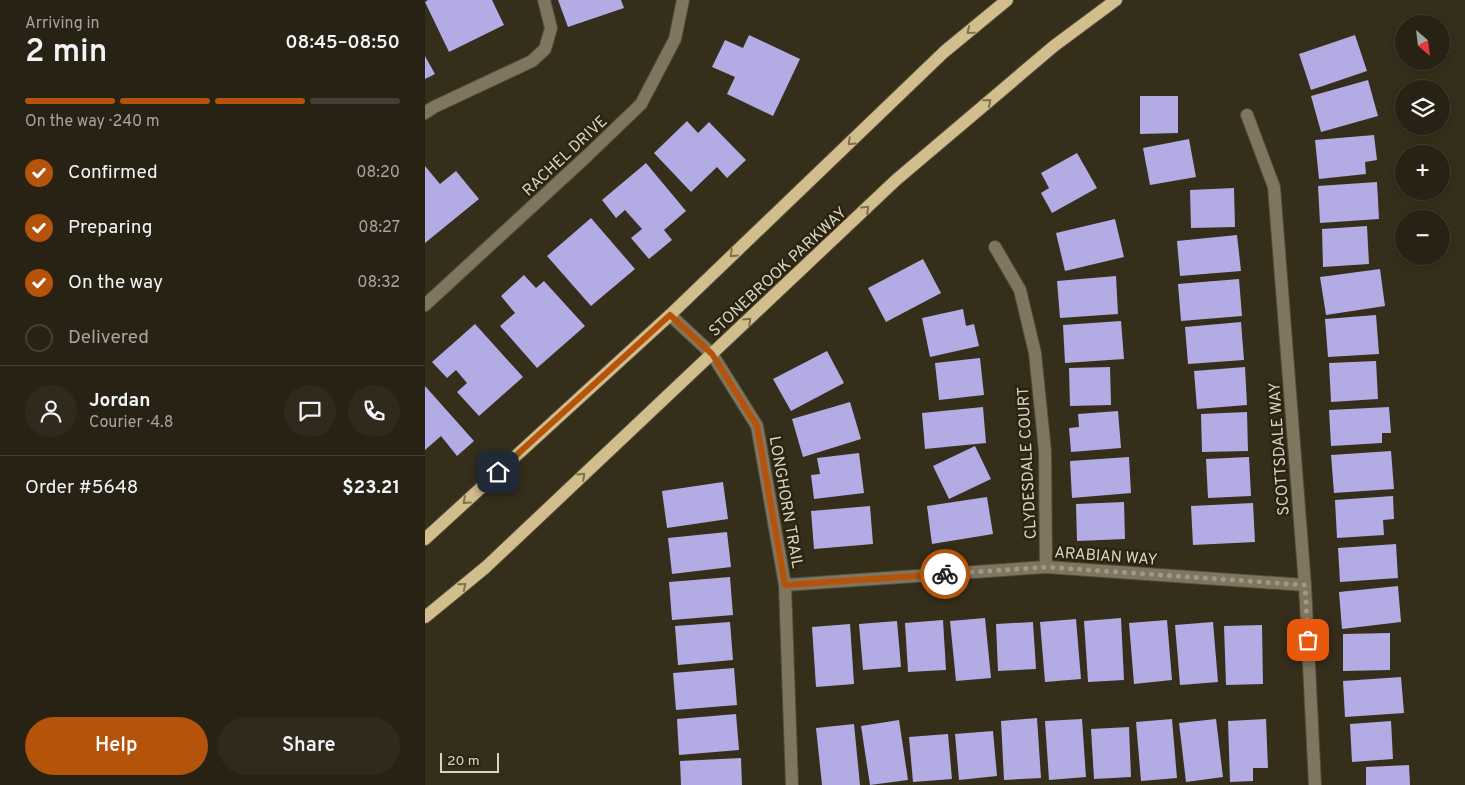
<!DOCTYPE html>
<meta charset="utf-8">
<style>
:root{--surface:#282214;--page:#302a1d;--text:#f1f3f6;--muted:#a5a4a0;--line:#443f34;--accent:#b45309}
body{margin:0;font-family:Overpass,sans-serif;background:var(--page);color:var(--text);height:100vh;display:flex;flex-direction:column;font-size:19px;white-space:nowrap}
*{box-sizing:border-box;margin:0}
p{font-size:16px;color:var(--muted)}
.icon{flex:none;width:28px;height:28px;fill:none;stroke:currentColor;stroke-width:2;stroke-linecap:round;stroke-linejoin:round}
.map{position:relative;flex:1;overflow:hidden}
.side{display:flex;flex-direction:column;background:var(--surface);width:425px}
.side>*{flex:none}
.needle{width:32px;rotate:152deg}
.fabs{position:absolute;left:970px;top:15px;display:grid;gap:10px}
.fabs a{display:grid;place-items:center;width:55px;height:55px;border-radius:50%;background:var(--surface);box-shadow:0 2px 8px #0003,0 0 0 1px var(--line);font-size:25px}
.scale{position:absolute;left:15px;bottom:12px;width:59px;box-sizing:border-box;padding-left:5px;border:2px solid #d7d3c7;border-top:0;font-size:14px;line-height:18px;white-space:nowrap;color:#d7d3c7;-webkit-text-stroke:4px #2b2410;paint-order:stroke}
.pin{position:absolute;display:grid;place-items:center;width:42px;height:42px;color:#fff;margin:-21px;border-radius:10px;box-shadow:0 2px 8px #0006}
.courier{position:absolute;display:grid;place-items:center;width:50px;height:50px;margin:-25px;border:4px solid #b45309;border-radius:50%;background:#fff;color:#222;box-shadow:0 1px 6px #0007}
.headline em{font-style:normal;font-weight:600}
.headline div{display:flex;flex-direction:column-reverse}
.headline{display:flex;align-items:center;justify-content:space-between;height:85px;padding:0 25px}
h1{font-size:32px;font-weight:600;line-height:38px}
.bar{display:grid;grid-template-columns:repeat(4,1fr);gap:8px 5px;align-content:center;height:60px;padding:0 25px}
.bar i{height:6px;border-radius:4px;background:var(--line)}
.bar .current{background:var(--accent)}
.bar p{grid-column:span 4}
.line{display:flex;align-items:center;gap:12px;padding:0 25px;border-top:1px solid var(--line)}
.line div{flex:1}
.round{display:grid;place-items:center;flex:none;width:52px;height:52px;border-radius:26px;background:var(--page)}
ol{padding:0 25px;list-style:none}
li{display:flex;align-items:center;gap:15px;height:55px}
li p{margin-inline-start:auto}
li .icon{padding:5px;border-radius:50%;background:var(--accent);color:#fff;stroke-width:4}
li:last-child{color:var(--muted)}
li i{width:28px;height:28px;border:2px solid var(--line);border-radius:50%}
.primary-button{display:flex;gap:10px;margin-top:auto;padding:10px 25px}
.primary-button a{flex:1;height:58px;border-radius:30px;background:var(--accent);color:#fff;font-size:20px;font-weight:600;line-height:58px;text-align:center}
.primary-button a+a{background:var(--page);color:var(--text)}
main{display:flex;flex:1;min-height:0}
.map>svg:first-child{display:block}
</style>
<main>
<section class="side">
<div class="headline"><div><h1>2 min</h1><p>Arriving in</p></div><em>08:45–08:50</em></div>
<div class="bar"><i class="current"></i><i class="current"></i><i class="current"></i><i></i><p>On the way · 240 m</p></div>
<ol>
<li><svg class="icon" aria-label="check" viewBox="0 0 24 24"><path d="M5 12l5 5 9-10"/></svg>Confirmed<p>08:20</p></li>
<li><svg class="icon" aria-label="check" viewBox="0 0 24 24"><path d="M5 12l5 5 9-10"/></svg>Preparing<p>08:27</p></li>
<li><svg class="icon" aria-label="check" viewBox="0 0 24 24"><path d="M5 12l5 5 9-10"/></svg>On the way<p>08:32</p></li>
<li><i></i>Delivered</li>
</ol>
<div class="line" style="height:90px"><a class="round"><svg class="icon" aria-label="person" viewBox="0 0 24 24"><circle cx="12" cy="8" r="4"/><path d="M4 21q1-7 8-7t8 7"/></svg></a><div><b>Jordan</b><p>Courier · 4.8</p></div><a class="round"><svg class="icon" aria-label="chat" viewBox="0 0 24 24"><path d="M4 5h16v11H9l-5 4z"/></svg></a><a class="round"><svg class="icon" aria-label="phone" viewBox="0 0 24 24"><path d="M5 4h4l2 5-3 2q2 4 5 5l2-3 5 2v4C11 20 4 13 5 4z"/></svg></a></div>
<div class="line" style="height:65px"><div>Order #5648</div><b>$23.21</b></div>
<div class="primary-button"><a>Help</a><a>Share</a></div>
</section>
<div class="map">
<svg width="1040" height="785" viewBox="0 0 1040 785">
<rect width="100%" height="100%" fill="#352e1a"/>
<g fill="#b2abe4">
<path d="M3,0h64l12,25 -55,27 -24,-50z"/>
<path d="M133,0h63l3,8 -56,19z"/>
<path d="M324,35l51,24 -27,57 -46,-22 8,-17 -23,-10 13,-27 18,8z"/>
<path d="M930,35l12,36 -56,19 -12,-36z"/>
<path d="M0,56l10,18 -10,5z"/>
<path d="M943,80l10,36 -57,16 -10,-36z"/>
<path d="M715,96h38v37l-38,1z"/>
<path d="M262,121l11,12 11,-11 37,38 -19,18 -10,-11 -26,25 -37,-39z"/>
<path d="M949,135l3,25 -12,2 1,12 -47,5 -4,-39z"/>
<path d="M764,139l7,38 -46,8 -7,-37z"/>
<path d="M652,153l20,35 -45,25 -11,-20 8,-5 -8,-15z"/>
<path d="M221,163l40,48 -22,19 8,10 -23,19 -18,-21 11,-9 -17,-19 -9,8 -14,-18z"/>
<path d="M0,166l15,18 16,-13 23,28 -54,44z"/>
<path d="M952,182l2,37 -59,4 -2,-37z"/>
<path d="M809,188l1,39 -44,1 -1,-38z"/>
<path d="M166,218l44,51 -44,37 -44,-50z"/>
<path d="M690,219l9,38 -59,14 -9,-38z"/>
<path d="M942,226l2,38 -46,3 -1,-38z"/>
<path d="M812,235l4,36 -61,5 -3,-35z"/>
<path d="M498,259l18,34 -55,29 -18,-34z"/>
<path d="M955,269l5,37 -59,9 -6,-38z"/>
<path d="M99,275l12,13 8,-7 41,45 -48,42 -37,-42 15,-13 -14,-17z"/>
<path d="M691,276l2,38 -58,4 -3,-37z"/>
<path d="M814,279l3,37 -61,5 -3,-37z"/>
<path d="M538,309l3,17 8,-2 5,22 -49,11 -8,-39z"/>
<path d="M951,315l3,39 -51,3 -3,-38z"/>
<path d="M696,321l3,38 -59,4 -2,-38z"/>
<path d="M816,322l3,38 -56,4 -3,-37z"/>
<path d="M50,324l48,53 -44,39 -22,-24 10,-9 -11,-13 -9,8 -15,-16z"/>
<path d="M402,351l17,32 -53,28 -18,-32z"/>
<path d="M555,358l4,37 -45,5 -4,-37z"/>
<path d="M951,361l2,38 -47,3 -2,-39z"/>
<path d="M685,367l1,38 -41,1 -1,-38z"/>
<path d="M820,367l2,38 -50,4 -3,-38z"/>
<path d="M0,386l49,55 -17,15 -16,-20 -16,14z"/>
<path d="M425,402l11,37 -58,18 -11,-38z"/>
<path d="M558,407l3,36 -61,6 -3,-36z"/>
<path d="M964,407l2,26h-9v10l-51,3 -2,-36z"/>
<path d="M693,411l3,37 -50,4 -2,-24 10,-1 -1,-13z"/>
<path d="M822,412l1,39 -46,1 -1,-38z"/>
<path d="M550,446l16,33 -42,20 -16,-33z"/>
<path d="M966,451l3,38 -60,4 -3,-38z"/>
<path d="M434,453l5,40 -50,6 -3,-24 9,-1 -3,-16z"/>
<path d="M704,457l2,36 -59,5 -2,-37z"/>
<path d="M824,457l2,39 -43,2 -2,-39z"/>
<path d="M298,482l5,37 -61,9 -5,-37z"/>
<path d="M968,496l1,23 -11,1 1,15 -47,3 -2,-38z"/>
<path d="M562,497l6,37 -61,10 -5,-38z"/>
<path d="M699,502l1,37 -48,2 -1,-37z"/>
<path d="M828,503l2,39 -62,3 -2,-39z"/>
<path d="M445,506l3,38 -59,5 -3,-38z"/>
<path d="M302,532l4,35 -59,7 -4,-36z"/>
<path d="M971,544l2,34 -58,4 -2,-34z"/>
<path d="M305,577l3,38 -61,5 -3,-38z"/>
<path d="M973,586l3,36 -59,7 -3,-37z"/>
<path d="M560,618l6,60 -35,3 -6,-60z"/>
<path d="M696,618l3,62 -36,2 -4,-61z"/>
<path d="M651,619l5,60 -36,3 -5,-60z"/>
<path d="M518,620l3,50 -38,2 -3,-49z"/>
<path d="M742,620l5,60 -38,4 -5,-61z"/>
<path d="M472,621l4,46 -38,3 -4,-46z"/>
<path d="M305,622l3,38 -55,5 -3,-39z"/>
<path d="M608,622l3,47 -38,2 -2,-47z"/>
<path d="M788,622l5,60 -38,3 -5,-60z"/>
<path d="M425,624l4,60 -38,3 -4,-60z"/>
<path d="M837,625l1,59 -37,1 -2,-59z"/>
<path d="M965,633v37l-47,1v-37z"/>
<path d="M309,668l3,37 -61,5 -3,-37z"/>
<path d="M976,677l3,36 -59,4 -2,-36z"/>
<path d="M311,714l3,36 -60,5 -2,-36z"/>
<path d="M612,718l4,60 -37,2 -3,-59z"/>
<path d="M657,719l4,58 -37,3 -4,-59z"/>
<path d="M747,719l5,59 -36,3 -5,-59z"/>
<path d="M791,719l7,58 -37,5 -7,-59z"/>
<path d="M841,719l2,49h-15v13l-23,1 -2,-61z"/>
<path d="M474,720l9,60 -38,5 -9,-59z"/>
<path d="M966,721l2,38 -41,3 -2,-38z"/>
<path d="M429,724l6,61h-38l-6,-57z"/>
<path d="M704,727l2,50 -37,2 -3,-50z"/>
<path d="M568,731l4,45 -38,4 -4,-46z"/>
<path d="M523,734l4,45 -39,3 -4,-45z"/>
<path d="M316,758l1,27h-61l-1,-24z"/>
<path d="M984,765l1,20h-44v-18z"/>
</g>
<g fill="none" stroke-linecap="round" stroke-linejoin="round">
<g stroke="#524c39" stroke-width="14">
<g id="minor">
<path d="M0,113l9,-6 98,-46 13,-12 6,-21 -7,-28"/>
<path d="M822,115l27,72 31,398 10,200"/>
<path d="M570,247l25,43 15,63 10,98 1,116"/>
<path d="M0,305l163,-150 53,-51 34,-65 8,-39"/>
<path d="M245,315l42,39 45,72 28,159 7,200"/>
<path d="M360,585l261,-18 259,18"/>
</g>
</g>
<g stroke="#524c39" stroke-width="14">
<g id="major">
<path d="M0,539l245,-224 274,-263 63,-52"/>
<path d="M0,617l61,-50 410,-387 158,-134 62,-46"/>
</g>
</g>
<use href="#minor" stroke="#80765f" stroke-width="12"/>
<use href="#major" stroke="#d2be8c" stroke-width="12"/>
</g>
<defs><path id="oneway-chevron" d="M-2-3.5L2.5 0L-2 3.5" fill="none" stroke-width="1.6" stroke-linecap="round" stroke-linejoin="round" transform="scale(1.25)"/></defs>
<g stroke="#7e714e">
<use href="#oneway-chevron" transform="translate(545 31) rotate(140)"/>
<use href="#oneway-chevron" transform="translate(563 102) rotate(-40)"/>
<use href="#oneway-chevron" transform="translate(426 142) rotate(136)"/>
<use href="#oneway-chevron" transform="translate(441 209) rotate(-43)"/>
<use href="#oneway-chevron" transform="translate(308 254) rotate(136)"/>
<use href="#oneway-chevron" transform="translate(323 321) rotate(-43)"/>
<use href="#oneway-chevron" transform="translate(157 476) rotate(-43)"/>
<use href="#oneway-chevron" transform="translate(41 501) rotate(138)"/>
<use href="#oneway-chevron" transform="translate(38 586) rotate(-39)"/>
</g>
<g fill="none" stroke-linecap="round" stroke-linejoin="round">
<path stroke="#9e998a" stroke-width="5" stroke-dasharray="0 9" d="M520,574l101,-7 259,18 3,55"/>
<path stroke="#b45309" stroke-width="6" d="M73,472l172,-157 42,39 45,72 28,159 160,-11"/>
</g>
<g text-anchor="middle" stroke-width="5" stroke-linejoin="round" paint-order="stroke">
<g font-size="16" fill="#d7d3c7" stroke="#2b2410">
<text transform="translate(139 155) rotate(-43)" y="6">RACHEL DRIVE</text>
<text transform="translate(352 271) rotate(-43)" y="6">STONEBROOK PARKWAY</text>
<text transform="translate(853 449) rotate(-94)" y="6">SCOTTSDALE WAY</text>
<text transform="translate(601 463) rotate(-93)" y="6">CLYDESDALE COURT</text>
<text transform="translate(362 502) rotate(80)" y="6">LONGHORN TRAIL</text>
<text transform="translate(681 555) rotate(4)" y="6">ARABIAN WAY</text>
</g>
</g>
</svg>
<div class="fabs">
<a><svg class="needle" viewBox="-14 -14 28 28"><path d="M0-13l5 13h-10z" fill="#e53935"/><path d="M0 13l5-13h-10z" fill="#a5a4a0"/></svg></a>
<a><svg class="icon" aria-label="layers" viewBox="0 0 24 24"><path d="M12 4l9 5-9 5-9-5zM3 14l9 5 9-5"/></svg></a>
<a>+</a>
<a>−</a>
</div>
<div class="scale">20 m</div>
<div class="pin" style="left:883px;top:640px;background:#ea580c"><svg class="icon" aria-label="bag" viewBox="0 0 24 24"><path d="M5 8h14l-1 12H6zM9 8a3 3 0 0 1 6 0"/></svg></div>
<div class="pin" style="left:73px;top:472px;background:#1f2937"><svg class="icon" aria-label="home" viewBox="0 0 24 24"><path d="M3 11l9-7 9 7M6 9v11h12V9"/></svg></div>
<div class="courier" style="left:520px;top:574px"><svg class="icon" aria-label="bike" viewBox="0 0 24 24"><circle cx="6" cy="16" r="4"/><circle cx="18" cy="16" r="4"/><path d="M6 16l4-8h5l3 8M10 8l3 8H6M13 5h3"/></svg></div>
</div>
</main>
